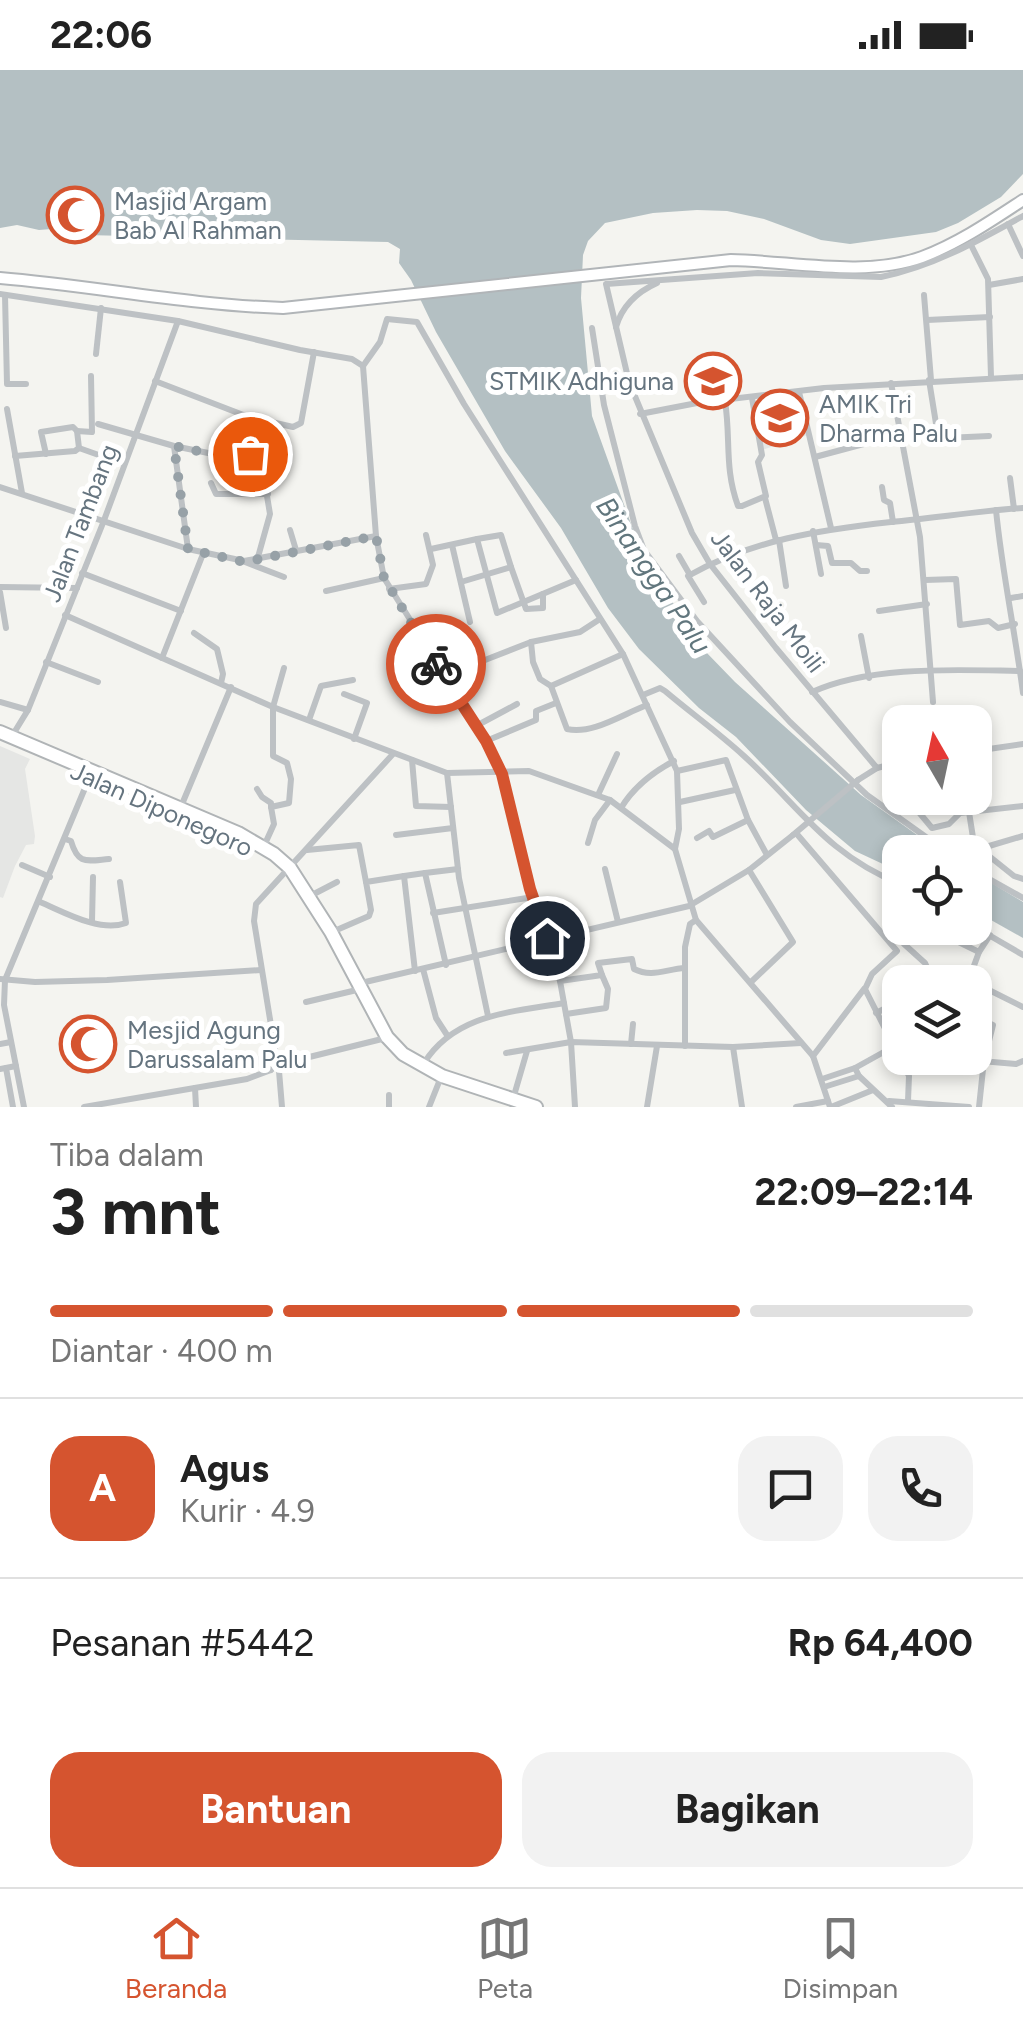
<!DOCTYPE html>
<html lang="id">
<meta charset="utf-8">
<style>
:root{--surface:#fff;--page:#f2f2f2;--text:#222;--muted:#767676;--line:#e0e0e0;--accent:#d5542f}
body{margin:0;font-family:Figtree,sans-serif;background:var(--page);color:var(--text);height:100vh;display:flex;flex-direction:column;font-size:38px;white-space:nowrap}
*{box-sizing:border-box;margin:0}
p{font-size:32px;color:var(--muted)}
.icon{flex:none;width:55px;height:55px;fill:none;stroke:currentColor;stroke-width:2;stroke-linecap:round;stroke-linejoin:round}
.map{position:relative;height:1037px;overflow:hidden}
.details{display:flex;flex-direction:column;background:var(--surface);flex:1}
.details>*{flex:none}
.needle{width:65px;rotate:351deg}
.tools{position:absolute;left:882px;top:635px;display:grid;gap:20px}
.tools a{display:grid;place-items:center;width:110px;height:110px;border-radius:20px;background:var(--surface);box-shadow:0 5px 15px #0003;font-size:50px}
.pin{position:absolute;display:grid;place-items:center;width:85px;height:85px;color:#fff;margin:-42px;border:5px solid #fff;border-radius:50%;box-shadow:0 2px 10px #0007}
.courier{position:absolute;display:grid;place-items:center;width:100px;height:100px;margin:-50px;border:8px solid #d5542f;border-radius:50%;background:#fff;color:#222;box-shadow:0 2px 12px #0007}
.summary em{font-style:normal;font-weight:700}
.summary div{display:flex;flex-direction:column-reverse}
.summary{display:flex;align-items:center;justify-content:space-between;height:170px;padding:0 50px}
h1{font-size:65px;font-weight:700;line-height:75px}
.bar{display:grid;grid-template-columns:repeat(4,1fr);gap:15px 10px;align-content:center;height:120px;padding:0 50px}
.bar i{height:12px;border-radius:8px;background:var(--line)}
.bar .active{background:var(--accent)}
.bar p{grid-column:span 4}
.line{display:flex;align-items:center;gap:25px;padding:0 50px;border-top:2px solid var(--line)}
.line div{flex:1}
.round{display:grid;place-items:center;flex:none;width:105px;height:105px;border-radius:30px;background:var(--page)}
.action{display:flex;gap:20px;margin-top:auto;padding:20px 50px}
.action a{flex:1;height:115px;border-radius:30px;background:var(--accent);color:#fff;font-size:40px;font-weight:700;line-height:115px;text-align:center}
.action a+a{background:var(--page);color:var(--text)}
.status{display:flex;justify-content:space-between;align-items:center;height:70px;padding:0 50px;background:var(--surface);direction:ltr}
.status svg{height:28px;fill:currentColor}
.tabs{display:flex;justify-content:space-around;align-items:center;height:140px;border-top:2px solid var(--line);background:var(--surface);font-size:28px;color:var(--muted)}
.tabs a{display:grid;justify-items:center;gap:5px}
.tabs .active{color:var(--accent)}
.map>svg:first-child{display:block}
</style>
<div class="status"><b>22:06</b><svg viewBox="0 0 49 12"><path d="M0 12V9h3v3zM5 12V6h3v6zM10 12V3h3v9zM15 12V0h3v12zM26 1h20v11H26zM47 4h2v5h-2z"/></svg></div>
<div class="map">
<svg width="1023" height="1037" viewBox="0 0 1023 1037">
<rect width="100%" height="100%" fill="#f4f4f0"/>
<g fill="#e5e6e4">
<path d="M796,324l12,41 -46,15 -9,-49z"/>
<path d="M0,676l30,13 -5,10 10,67 -1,8 -8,1 -11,21 -12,32 -3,-1z"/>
</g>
<g fill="#b4c0c3">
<path d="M0,0h1023v104l-22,23 -43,26 -22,9 -86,12 -29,-4 -57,-21 -37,-8 -30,-1 -44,3 -48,10 -17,18 -5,14 -2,43 11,118 43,119 46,82 24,34 30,31 126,113 80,57h-41v20l-45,-21 -49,-41 -70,-73 -37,-29 -60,-59 -31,-41 -47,-80 -56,-77 -69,-119 -25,-52 -12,-17 1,-14 -12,-7 -303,-7 -9,-8 -37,3 -22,-5 -17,3z"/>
<path d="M975,803l48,29v36l-48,-27z"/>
</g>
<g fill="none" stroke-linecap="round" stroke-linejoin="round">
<g stroke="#b1b5b8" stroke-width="14">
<path id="major" d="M0,208c95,8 188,27 283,30l448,-48c60,1 133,18 191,-3 37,-14 69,-36 101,-57"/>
</g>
<g stroke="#b0b4b6" stroke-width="16">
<path id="highway" d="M0,662l238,101 36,21 16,14 41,64 56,105 16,17 39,22 94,31"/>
</g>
<g stroke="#bdc1c4" stroke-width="6">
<path d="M1008,154l15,32"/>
<path d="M971,175l17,34 3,98"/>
<path d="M989,215l34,-6"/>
<path d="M0,224l178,27 122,29 52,9 11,7"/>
<path d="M5,225l2,89h19"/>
<path d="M924,225l7,85"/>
<path d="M927,250l63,-3"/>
<path d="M616,257c6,-21 21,-35 41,-44"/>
<path d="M592,258l12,77 31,121 9,24 53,71 93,101 77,73 80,57"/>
<path d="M96,284l5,-46"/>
<path d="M363,296l13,170 8,42 102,163 16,33 28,115 30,92 11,61 4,65"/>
<path d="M363,296l17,-24 7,-23 30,3 47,82 159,250 54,117 2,58 -4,20"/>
<path d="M929,310l9,56 8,2 43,-2"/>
<path d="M155,311l91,35 5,35 -3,3h-35l-39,-8"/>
<path d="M891,313l29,154 13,165"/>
<path d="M799,322l32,136"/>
<path d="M725,331c6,38 -1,67 13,105h4l24,-10 -8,-34 4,-7 -10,-57"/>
<path d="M7,339l15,84"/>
<path d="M640,344l57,-11 127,-15 199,-11"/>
<path d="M246,346l47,11 8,-4 13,-71"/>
<path d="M98,354l76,22 14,103"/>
<path d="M79,378l45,16"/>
<path d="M46,384l-5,-22 32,-5 4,4"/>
<path d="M15,386l60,-5 4,-3 -2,-17 15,1 -1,-56"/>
<path d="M815,387l86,-23"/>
<path d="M1010,408l4,31"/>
<path d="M211,413l5,11h52"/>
<path d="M0,417l188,62 56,12 132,-25"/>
<path d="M882,417l2,13 6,3 3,19"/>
<path d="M765,428l11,42"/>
<path d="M996,440c6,62 19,121 27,183"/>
<path d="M290,460l6,20"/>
<path d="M813,461l8,43"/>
<path d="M779,470l7,46"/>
<path d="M452,475l18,77"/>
<path d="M816,475l12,1 4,17h19l9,8h7"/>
<path d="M431,479l46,-10 20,74 79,-33"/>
<path d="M679,486l11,19"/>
<path d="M258,487l12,-43 -6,-36"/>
<path d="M245,492l39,15"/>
<path d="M511,497l15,42 17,-1v-14"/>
<path d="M82,503l99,38"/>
<path d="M925,510l31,-1 4,46 29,-4 9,7 17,-4"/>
<path d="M461,512l50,-15 -10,-32 -24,4"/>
<path d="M0,517l77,1"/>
<path d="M389,519l37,-5 7,-19 -7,-30"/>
<path d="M326,521l58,-13"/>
<path d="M0,522l6,36"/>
<path d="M1011,528l12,-2"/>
<path d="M704,532l-16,-26c64,-36 131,-46 203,-54 44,-4 88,-11 132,-14"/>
<path d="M879,541l48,-7"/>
<path d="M65,545l208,92 174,66 82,-2 81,29 65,49 21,71 117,136 17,51"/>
<path d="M194,563l23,16 6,25 -2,9"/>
<path d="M861,566l8,42"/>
<path d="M531,572l49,-10 20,-13"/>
<path d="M162,588l41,-104"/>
<path d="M46,592l52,20"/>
<path d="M551,616l72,-32"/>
<path d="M451,618l34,-28 46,-18 2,20 7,17 11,7 16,43c25,6 56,-15 80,-24"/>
<path d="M812,622c60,-27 144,-22 208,-21"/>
<path d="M344,624l23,9 -13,36"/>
<path d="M643,625l17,-7 5,3c26,22 54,42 79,65 56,51 81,97 156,128"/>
<path d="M0,632l28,8"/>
<path d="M309,650l12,-34 32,-6"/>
<path d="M476,656l41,-22"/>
<path d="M12,666l16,-26 75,-187 75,-202"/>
<path d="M486,671l50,-21v-9l20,-8"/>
<path d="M975,681l48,-7"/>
<path d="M412,690l4,46 35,1"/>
<path d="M877,698l-101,-120 -66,-84 -18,-31 -63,-151 -23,-98 152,-11 123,4c51,-10 97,-36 142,-61"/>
<path d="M677,701l49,-11 22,60 19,35"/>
<path d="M447,703l12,105 29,138"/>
<path d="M858,710l19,-12 23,-6"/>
<path d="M898,712l2,4"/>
<path d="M257,719l5,8 9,6v4"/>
<path d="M598,725l19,-41"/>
<path d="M907,728l25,30 17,-4 11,-11 63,-7"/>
<path d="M680,732l55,-12"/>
<path d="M621,738c12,-20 32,-36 53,-47"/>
<path d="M180,739l51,-122"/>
<path d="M969,742l5,32 40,32 9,3"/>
<path d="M796,763l101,118 -25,23 -7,15 44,87 -1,25"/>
<path d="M396,765l57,-7"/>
<path d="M697,768l12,-7 4,6 35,-17"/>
<path d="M65,769l6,2c7,24 15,20 38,18"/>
<path d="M588,773l7,-23 15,-20"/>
<path d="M264,776l10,-22 -3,-17 18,-4 2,-24 -4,-16 -14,-7v-49l11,-39"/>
<path d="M979,779l44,-13"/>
<path d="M307,780l52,-5 7,37"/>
<path d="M22,795l28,12"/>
<path d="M605,799l13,53"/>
<path d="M749,800l44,72 -42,40"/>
<path d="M975,801l48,27"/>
<path d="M404,806l21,-3"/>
<path d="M310,826l27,-14"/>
<path d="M40,832c24,10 60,31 86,21l-6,-41"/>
<path d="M433,843l100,-16"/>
<path d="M92,851l1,-44"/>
<path d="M975,857l48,28"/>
<path d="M916,858l-12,16 21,19 5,11"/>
<path d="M930,858l49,24"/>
<path d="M332,862l37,-16 2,-6 -5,-28 38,-6 11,95"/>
<path d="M446,895l-21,-92 33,-4"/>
<path d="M423,899l13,49 11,17"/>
<path d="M0,909l35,3 72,-2 154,-10"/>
<path d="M560,911l42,-6 -4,-12 34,-4 2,10c18,9 32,0 51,-1"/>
<path d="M914,912l10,-7 47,-5"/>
<path d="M968,912l11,-30 11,-17"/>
<path d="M361,913l328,-77 60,-36 44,-35"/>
<path d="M975,913l48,24"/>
<path d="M306,932l55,-13"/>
<path d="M876,943l24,-12"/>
<path d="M566,944l40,-6 2,-19 -6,-14"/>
<path d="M975,947l18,8 -5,20"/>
<path d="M0,974l11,-2"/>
<path d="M631,974l2,-20"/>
<path d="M685,976v-99l5,-23 6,-4"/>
<path d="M733,977l9,60"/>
<path d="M506,983l65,-11 162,5 68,-4"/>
<path d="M276,986l-22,-135 2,-17 137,-150"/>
<path d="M813,986l51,-67"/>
<path d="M424,993c31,-49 87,-51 140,-60"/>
<path d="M277,995l109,-27"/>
<path d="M904,997l42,-9 70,6 7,-3"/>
<path d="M6,998l7,39"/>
<path d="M0,999l16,-3"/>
<path d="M271,1000l-10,-5v-7l6,-4h6l5,5 4,48"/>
<path d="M822,1009l33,-11"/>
<path d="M824,1017l35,-11"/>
<path d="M195,1018l1,19"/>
<path d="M389,1025v12"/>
<path d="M513,1029l14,-48"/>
<path d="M889,1031l80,6"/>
<path d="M24,1037l-20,-102 1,-25 85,-204"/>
<path d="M84,1037l163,-28 24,-9"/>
<path d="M429,1037l12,-30"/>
<path d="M647,1037l10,-61"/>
<path d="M796,1037l32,-6"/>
<path d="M831,1037l42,-17"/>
<path d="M892,1037l-33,-31 -4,-8 45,-25"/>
<path d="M979,1037l5,-47"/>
</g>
<use href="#major" stroke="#fff" stroke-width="10"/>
<use href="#highway" stroke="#fff" stroke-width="12"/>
<path stroke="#bdc1c4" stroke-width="6" d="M793,765l65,-55"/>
</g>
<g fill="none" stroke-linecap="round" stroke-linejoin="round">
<path stroke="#97a1a7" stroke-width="10" stroke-dasharray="0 18" d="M250,384h-38l-38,-8 14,103 56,13 132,-26 8,42 52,86"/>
<path stroke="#d5542f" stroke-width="12" d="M436,594l50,77 16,33 28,115 17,49"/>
</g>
<defs>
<g id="mosque-ring" transform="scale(2.875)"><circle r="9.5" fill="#fff" stroke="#d5542f" stroke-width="1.5"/><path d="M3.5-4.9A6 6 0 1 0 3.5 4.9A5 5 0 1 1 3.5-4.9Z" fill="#d5542f"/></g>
<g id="university-ring" transform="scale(2.875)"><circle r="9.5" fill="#fff" stroke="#d5542f" stroke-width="1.5"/><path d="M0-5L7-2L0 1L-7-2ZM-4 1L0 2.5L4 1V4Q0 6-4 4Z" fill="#d5542f"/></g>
</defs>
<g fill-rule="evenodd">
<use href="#mosque-ring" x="75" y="145"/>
<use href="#university-ring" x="713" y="311"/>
<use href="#university-ring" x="780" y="348"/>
<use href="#mosque-ring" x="88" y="974"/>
</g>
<g text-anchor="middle" stroke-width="10" stroke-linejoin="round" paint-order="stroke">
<g font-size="25" fill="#65747f" stroke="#fff" text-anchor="start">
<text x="114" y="140">Masjid Argam<tspan x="114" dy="29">Bab Al Rahman</tspan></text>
<text x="674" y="320" text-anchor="end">STMIK Adhiguna</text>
<text x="819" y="343">AMIK Tri<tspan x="819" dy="29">Dharma Palu</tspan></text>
<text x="127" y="969">Mesjid Agung<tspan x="127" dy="29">Darussalam Palu</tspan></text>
</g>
<g font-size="25" fill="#65747f" stroke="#fff">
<text transform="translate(80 453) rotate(-69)" y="9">Jalan Tambang</text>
<text transform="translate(768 531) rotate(53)" y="9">Jalan Raja Moili</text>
<text transform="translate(162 739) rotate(24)" y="9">Jalan Diponegoro</text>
</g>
<g font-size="28" font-style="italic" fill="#61767d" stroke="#fff">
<text transform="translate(654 505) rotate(56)" y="10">Binangga Palu</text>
</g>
</g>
</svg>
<div class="tools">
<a><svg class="needle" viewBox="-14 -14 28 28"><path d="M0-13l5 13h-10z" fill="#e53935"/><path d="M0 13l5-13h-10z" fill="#767676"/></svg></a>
<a><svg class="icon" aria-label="locate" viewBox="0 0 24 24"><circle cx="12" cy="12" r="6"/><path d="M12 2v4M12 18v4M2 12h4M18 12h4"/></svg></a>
<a><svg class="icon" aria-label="layers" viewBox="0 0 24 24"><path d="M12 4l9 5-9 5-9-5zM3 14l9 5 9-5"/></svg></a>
</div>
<div class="pin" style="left:250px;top:384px;background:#ea580c"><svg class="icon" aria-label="bag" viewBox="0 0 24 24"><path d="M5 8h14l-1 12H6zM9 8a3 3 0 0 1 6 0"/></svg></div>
<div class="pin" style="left:547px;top:868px;background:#1f2937"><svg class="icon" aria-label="home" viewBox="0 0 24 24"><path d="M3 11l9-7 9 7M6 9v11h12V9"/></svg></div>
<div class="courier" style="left:436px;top:594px"><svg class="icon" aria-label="bike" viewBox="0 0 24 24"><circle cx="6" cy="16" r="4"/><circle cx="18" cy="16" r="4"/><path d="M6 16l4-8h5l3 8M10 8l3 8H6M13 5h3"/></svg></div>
</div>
<section class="details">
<div class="summary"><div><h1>3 mnt</h1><p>Tiba dalam</p></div><em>22:09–22:14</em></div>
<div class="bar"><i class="active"></i><i class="active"></i><i class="active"></i><i></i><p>Diantar · 400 m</p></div>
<div class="line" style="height:180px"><b class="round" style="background:var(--accent);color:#fff">A</b><div><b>Agus</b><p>Kurir · 4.9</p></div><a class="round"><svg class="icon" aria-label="chat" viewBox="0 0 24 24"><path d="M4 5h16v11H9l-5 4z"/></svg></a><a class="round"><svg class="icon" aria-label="phone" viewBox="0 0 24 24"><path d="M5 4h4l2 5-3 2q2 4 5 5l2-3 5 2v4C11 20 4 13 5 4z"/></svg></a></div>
<div class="line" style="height:130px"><div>Pesanan #5442</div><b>Rp 64,400</b></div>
<div class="action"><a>Bantuan</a><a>Bagikan</a></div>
</section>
<nav class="tabs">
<a class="active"><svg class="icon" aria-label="home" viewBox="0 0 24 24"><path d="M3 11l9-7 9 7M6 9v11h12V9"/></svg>Beranda</a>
<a><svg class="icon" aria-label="map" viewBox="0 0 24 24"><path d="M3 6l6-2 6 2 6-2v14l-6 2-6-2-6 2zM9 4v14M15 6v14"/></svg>Peta</a>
<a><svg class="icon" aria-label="saved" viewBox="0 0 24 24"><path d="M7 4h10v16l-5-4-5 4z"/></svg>Disimpan</a>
</nav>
